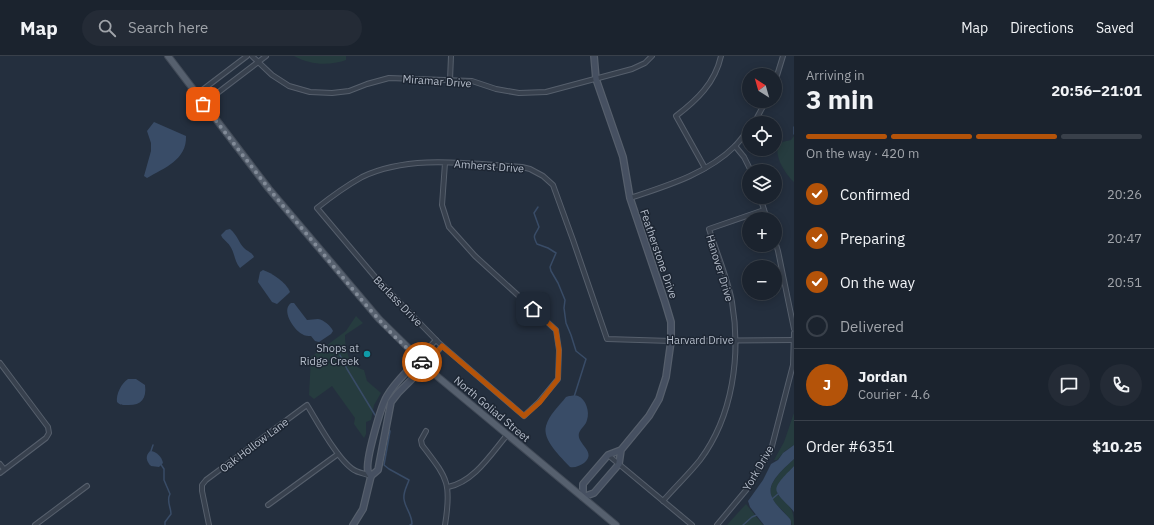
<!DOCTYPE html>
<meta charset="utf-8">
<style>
:root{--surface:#1b232e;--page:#242b36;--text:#f1f3f6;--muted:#a0a4aa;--line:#39404a;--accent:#b45309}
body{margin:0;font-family:"IBM Plex Sans",sans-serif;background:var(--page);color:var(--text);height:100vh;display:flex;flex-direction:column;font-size:15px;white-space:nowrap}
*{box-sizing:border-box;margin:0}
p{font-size:13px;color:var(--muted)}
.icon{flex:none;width:22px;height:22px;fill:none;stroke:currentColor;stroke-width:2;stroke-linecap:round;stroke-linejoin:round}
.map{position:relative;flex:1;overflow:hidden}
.sheet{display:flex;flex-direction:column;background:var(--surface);width:360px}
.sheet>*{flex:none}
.needle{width:26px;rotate:323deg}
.fabs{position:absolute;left:742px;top:12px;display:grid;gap:8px}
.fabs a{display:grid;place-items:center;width:40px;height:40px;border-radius:50%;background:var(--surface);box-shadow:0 2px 10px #0003,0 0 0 1px var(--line);font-size:20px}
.pin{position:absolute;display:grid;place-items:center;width:34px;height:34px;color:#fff;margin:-17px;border-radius:8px;box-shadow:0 2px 6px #0006}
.courier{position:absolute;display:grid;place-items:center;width:40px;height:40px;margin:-20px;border:3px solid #b45309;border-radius:50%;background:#fff;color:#222;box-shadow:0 1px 5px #0007}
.overview em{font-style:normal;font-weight:700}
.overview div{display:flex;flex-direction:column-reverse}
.overview{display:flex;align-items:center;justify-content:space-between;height:68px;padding:0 12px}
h1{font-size:26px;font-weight:700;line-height:30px}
.bar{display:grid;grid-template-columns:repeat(4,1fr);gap:6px 4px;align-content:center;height:48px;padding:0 12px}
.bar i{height:5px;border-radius:3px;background:var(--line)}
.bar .selected{background:var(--accent)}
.bar p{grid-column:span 4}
.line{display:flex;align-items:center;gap:10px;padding:0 12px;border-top:1px solid var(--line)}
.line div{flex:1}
.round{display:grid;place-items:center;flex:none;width:42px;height:42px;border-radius:21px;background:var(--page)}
ol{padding:0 12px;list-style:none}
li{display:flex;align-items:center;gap:12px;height:44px}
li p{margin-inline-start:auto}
li .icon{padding:4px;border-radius:50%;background:var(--accent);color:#fff;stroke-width:4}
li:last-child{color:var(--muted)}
li i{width:22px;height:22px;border:2px solid var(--line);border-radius:50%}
header{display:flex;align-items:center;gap:24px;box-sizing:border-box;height:56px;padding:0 20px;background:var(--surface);border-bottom:1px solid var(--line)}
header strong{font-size:19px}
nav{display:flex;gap:22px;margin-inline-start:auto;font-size:14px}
.search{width:280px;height:36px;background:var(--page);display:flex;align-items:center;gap:10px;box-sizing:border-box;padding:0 14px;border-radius:22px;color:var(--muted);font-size:15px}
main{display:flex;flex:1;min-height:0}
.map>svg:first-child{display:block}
</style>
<header>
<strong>Map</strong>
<div class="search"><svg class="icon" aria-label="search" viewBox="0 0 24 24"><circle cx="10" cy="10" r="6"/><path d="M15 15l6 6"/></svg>Search here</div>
<nav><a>Map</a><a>Directions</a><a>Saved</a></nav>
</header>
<main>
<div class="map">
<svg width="794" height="469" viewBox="0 0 794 469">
<rect width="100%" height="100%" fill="#242f3e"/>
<g fill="#263c3f">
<path d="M294,0h52v4c-17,6 -36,5 -52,-4z"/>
<path d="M794,80v46c-8,-7 -21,-27 -15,-37 2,-4 9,-4 12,-5z"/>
<path d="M356,260l7,7 -18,12c0,15 3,30 19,35l3,11 14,12 -7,12 -3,15 -5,2v12l-2,4 -10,-14 1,-6 -23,-32 -18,13 -5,-4 2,-38 35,-26z"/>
<path d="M794,357v32l-9,6 -8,9h-3l10,-18z"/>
<path d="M794,403v7l-16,18 -1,10c12,11 17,14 17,31h-2c-1,-6 -5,-9 -8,-13 -4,-4 -10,-9 -12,-14 -7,-15 13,-30 22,-39z"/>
<path d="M746,448l17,21h-36z"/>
</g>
<g fill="#394c67">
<path d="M154,66l32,14c1,24 -22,32 -39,42l-3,-2 7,-25v-8l-4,-12z"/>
<path d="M230,173c8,7 9,14 14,19 4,4 8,4 10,9l-14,11c-6,-7 -5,-15 -10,-22 -3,-5 -7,-6 -9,-11l5,-5z"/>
<path d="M263,214c9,3 23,12 27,22l-2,2 -11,10 -5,-2 -14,-20 2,-10z"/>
<path d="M291,247h3l13,17c4,0 7,-1 11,-1 6,1 13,7 15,12l-2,3 -12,8 -4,-1 -4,-5c-3,0 -6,0 -9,-2 -9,-5 -21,-24 -11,-31z"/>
<path d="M128,323h8l9,6c2,15 -5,21 -19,20 -4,0 -6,0 -9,-3 -1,-8 4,-18 11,-23z"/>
<path d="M569,340c2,0 6,-1 9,0 8,3 12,16 9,24 -1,5 -6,8 -8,13 -3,11 19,19 5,30 -5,3 -9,5 -14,4 -9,-10 -28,-27 -24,-41 3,-11 13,-20 20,-29z"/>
<path d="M794,389v14c-9,9 -29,24 -22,38 3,8 12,15 18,22l1,2v4h-27l-14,-18 -2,-6 15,-21 8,-16 7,-4 5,-7z"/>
<path d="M150,395c6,0 12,6 13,12l-4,4 -8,-1c-5,-5 -6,-10 -1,-15z"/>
<path d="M794,410v46c-4,-6 -15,-14 -17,-20 -4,-7 12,-20 17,-26z"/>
</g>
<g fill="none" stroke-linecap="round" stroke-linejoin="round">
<g stroke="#394c67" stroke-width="1.5">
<path d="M794,71v7"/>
<path d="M538,151l-4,6 5,14c-4,9 -7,7 -2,17l11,4 8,5 -6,14 1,4 7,12 7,17 -1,8 2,15 5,12 5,16 10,8 -12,38"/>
<path d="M340,299l7,14 28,46"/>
<path d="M389,374l1,1 -6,34 5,4 20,11c-2,6 -6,12 -5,19 1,9 8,15 8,25l-2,1"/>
<path d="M151,395l2,-6"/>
<path d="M160,407l4,6v11l6,14c-4,7 1,13 1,20l-6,8v3"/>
<path d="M772,443l6,-5"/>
<path d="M743,469l9,-8 7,-3"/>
</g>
<g stroke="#565f6c" stroke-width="6">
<g id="street">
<path d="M252,0l20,19 17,11 21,6 22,1 17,-2 18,-7 22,-6 83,3 24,8 23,4 27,-1 86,-23 13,-6 7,-7"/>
<path d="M450,24l1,-24"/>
<path d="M775,26l8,-26"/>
<path d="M197,38l50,-38"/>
<path d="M203,48l63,-48"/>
<path d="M754,67l12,-22"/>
<path d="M735,90l9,11 7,14"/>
<path d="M445,107l-3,42 7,22 26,29 81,74 3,20 -1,29 -19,23 -15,14 -85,-73 -63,-65 -59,-70c15,-12 29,-22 45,-31 48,-23 108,-13 160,-10l8,2 13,7 10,9 20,55 34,99 64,2 123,-1"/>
<path d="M705,112l-29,-52c21,-16 39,-33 45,-60"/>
<path d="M760,141l7,22"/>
<path d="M630,142c36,-12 77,-24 105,-52 5,-5 9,-11 14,-17"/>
<path d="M775,185l3,10 16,78"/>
<path d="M419,302l17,-18"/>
<path d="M0,307l48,64 1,6 -3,5 -46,35"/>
<path d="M426,309l16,-19"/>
<path d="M426,375l-5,9 1,5c25,33 30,37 23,80"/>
<path d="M608,399l84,70"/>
<path d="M0,408l4,5"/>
<path d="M448,431c26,-5 43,-33 59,-52"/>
<path d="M663,445c12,-14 26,-27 37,-41 33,-44 41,-105 32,-158 -4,-23 -16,-51 -23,-73l55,-19"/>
<path d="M268,449l70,-51"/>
<path d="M35,469l52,-39"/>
<path d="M209,469l-7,-34v-6l4,-5 101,-75c10,16 33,59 49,66 4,2 10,3 15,5"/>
<path d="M717,469l30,-36 24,-39 22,-85 1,-32"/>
</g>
</g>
<g stroke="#565f6c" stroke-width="8">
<g id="secondary">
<path d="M594,0l2,23 27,78 7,41 35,104 6,20v19l-5,36 -7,22 -10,17 -28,34 -13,5 -25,29v13l11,-4 25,-29 2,-14"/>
<path d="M371,420c-1,-2 -2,-3 -3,-5 -3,-10 13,-65 19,-75 8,-14 21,-25 32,-38"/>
<path d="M353,469l10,-16 8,-33 7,-6 13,-68 7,-9 28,-28"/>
</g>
</g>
<g stroke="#414a57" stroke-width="8">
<path id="primary" d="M168,0l101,133 110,130 59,58 178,148"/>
</g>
<use href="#street" stroke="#38414e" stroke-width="4"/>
<use href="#secondary" stroke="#465061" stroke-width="5.5"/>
<use href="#primary" stroke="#56606e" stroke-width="6"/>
</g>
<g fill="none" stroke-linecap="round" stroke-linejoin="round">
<path stroke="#828b98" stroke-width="4" stroke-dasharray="0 7.2" d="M203,48l66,85 96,115 27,30 30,28"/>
<path stroke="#b45309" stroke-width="5" d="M422,306l4,3 16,-19 82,70 16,-14 18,-23 1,-29 -3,-20 -23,-21"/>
</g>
<circle fill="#0f9aa8" stroke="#1d2633" stroke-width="1.5" cx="367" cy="298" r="4"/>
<g text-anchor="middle" stroke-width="3" stroke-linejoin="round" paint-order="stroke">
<g font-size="11" fill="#b4bcc9" stroke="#1d2633">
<text transform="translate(437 25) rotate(4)" y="4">Miramar Drive</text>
<text transform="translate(489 110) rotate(4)" y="4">Amherst Drive</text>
<text transform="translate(659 198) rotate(71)" y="4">Featherstone Drive</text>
<text transform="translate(720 212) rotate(73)" y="4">Hanover Drive</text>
<text transform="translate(398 245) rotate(46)" y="4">Barlass Drive</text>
<text x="700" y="288">Harvard Drive</text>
<text transform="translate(492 353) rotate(40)" y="4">North Goliad Street</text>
<text transform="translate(254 389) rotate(-37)" y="4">Oak Hollow Lane</text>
<text transform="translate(758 412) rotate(-60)" y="4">York Drive</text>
</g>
<g font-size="11" fill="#b4bcc9" stroke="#1d2633" text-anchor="end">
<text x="359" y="296">Shops at<tspan x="359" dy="13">Ridge Creek</tspan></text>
</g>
</g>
</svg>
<div class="fabs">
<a><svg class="needle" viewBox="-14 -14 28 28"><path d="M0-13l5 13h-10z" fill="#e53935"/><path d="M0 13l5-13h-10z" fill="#a0a4aa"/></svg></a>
<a><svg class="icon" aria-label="locate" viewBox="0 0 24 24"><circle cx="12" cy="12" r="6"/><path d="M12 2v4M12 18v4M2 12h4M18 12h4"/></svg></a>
<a><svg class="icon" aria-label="layers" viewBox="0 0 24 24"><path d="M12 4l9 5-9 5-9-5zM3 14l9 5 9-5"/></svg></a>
<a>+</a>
<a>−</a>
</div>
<div class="pin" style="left:203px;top:48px;background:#ea580c"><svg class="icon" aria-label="bag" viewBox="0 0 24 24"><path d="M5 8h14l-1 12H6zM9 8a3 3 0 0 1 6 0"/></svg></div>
<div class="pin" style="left:533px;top:253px;background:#1f2937"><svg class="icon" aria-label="home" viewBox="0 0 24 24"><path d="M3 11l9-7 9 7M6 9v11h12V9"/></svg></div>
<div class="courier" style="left:422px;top:306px"><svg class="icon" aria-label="car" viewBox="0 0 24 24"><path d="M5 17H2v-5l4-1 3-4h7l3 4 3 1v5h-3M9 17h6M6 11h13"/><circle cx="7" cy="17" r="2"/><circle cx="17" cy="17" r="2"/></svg></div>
</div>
<section class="sheet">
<div class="overview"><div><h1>3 min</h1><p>Arriving in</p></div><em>20:56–21:01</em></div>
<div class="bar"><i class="selected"></i><i class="selected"></i><i class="selected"></i><i></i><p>On the way · 420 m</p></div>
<ol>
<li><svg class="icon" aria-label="check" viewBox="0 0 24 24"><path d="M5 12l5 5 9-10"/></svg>Confirmed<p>20:26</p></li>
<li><svg class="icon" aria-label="check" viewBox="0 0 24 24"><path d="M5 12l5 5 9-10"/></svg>Preparing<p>20:47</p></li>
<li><svg class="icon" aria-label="check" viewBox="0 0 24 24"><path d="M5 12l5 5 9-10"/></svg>On the way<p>20:51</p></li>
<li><i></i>Delivered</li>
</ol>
<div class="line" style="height:72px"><b class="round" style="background:var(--accent);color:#fff">J</b><div><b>Jordan</b><p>Courier · 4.6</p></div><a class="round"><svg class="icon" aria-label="chat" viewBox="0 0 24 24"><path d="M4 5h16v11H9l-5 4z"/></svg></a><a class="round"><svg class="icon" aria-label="phone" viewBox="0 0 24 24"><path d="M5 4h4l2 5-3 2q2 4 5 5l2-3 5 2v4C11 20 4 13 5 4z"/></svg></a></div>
<div class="line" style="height:52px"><div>Order #6351</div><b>$10.25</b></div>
</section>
</main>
